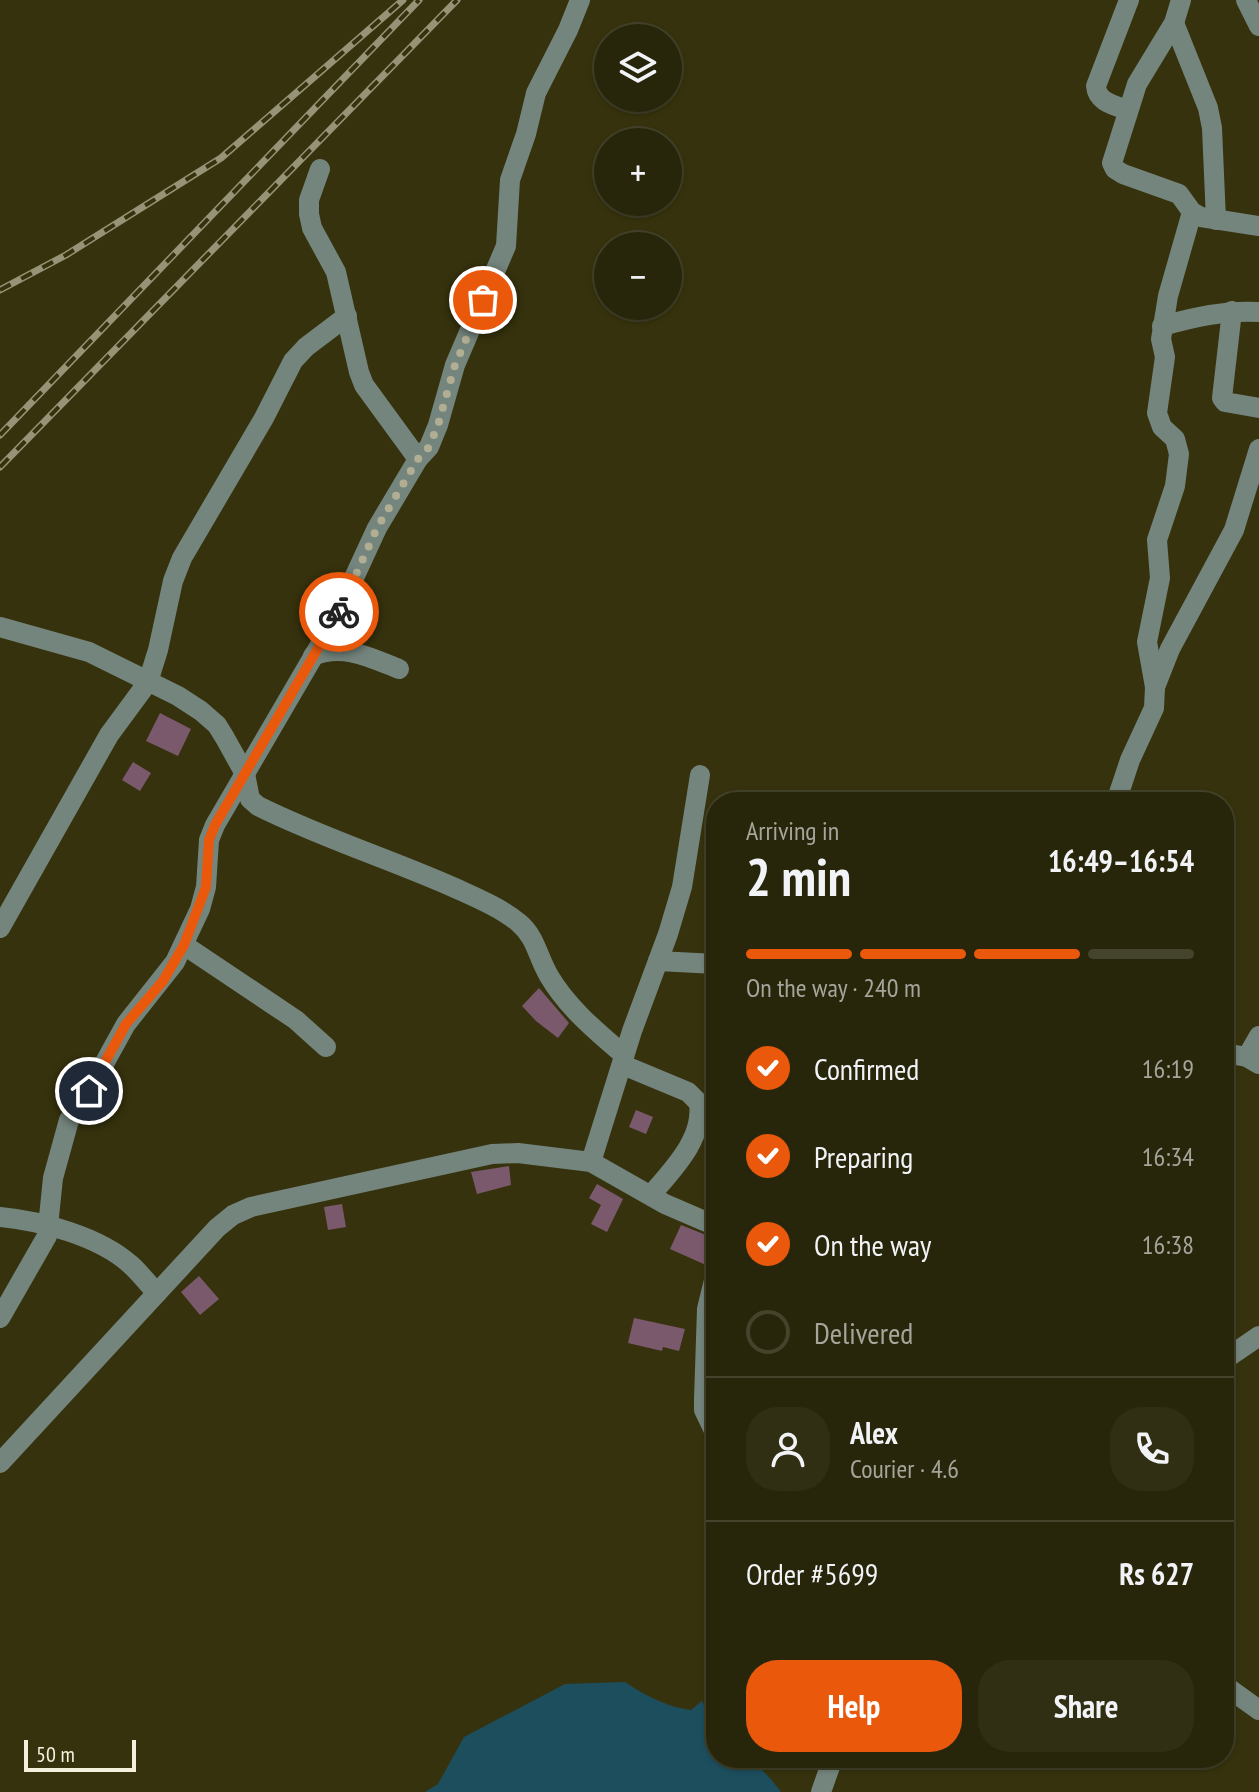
<!DOCTYPE html>
<meta charset="utf-8">
<style>
:root{--surface:#28260a;--page:#302e13;--text:#f1f3f6;--muted:#a5a59c;--line:#44432b;--accent:#ea580c}
body{margin:0;font-family:"PT Sans Narrow",sans-serif;background:var(--page);color:var(--text);height:100vh;display:flex;flex-direction:column;font-size:30px;white-space:nowrap}
*{box-sizing:border-box;margin:0}
p{font-size:26px;color:var(--muted)}
.icon{flex:none;width:44px;height:44px;fill:none;stroke:currentColor;stroke-width:2;stroke-linecap:round;stroke-linejoin:round}
.map{position:relative;flex:1;overflow:hidden}
.details{position:absolute;left:706px;top:792px;width:528px;height:976px;display:flex;flex-direction:column;background:var(--surface);border-radius:32px;box-shadow:0 2px 6px #0004,0 0 0 2px var(--line)}
.details>*{flex:none}
.controls{position:absolute;left:594px;top:24px;display:grid;gap:16px}
.controls a{display:grid;place-items:center;width:88px;height:88px;border-radius:50%;background:var(--surface);box-shadow:0 2px 6px #0004,0 0 0 2px var(--line);font-size:40px}
.scale{position:absolute;left:24px;bottom:20px;width:112px;box-sizing:border-box;padding-left:8px;border:4px solid #f3f1dd;border-top:0;font-size:22px;line-height:28px;white-space:nowrap;color:#f3f1dd;-webkit-text-stroke:6px #36320d;paint-order:stroke}
.pin{position:absolute;display:grid;place-items:center;width:68px;height:68px;color:#fff;margin:-34px;border:4px solid #fff;border-radius:50%;box-shadow:0 2px 8px #0007}
.courier{position:absolute;display:grid;place-items:center;width:80px;height:80px;margin:-40px;border:6px solid #ea580c;border-radius:50%;background:#fff;color:#222;box-shadow:0 2px 10px #0007}
.overview em{font-style:normal;font-weight:800}
.overview div{display:flex;flex-direction:column-reverse}
.overview{display:flex;align-items:center;justify-content:space-between;height:136px;padding:0 40px}
h1{font-size:52px;font-weight:800;line-height:60px}
.bar{display:grid;grid-template-columns:repeat(4,1fr);gap:12px 8px;align-content:center;height:96px;padding:0 40px}
.bar i{height:10px;border-radius:6px;background:var(--line)}
.bar .on{background:var(--accent)}
.bar p{grid-column:span 4}
.line{display:flex;align-items:center;gap:20px;padding:0 40px;border-top:2px solid var(--line)}
.line div{flex:1}
.round{display:grid;place-items:center;flex:none;width:84px;height:84px;border-radius:32px;background:var(--page)}
ol{padding:0 40px;list-style:none}
li{display:flex;align-items:center;gap:24px;height:88px}
li p{margin-inline-start:auto}
li .icon{padding:8px;border-radius:50%;background:var(--accent);color:#fff;stroke-width:4}
li:last-child{color:var(--muted)}
li i{width:44px;height:44px;border:4px solid var(--line);border-radius:50%}
.button{display:flex;gap:16px;margin-top:auto;padding:16px 40px}
.button a{flex:1;height:92px;border-radius:32px;background:var(--accent);color:#fff;font-size:32px;font-weight:800;line-height:92px;text-align:center}
.button a+a{background:var(--page);color:var(--text)}
.map>svg:first-child{display:block}
</style>
<div class="map">
<svg width="1259" height="1792" viewBox="0 0 1259 1792">
<rect width="100%" height="100%" fill="#36320d"/>
<path fill="#1d4e5e" d="M625,1682c19,13 42,25 66,28l11,-9 14,23v34c35,0 44,6 65,34h-356l13,-8 26,-47 101,-53z"/>
<g fill="#7b596d">
<path d="M160,713l31,16 -13,27 -32,-15z"/>
<path d="M133,762l18,11 -11,18 -18,-11z"/>
<path d="M539,988l30,35 -11,15 -22,-17 -14,-15z"/>
<path d="M636,1110l17,7 -7,17 -17,-7z"/>
<path d="M509,1166l2,19 -34,9 -6,-22z"/>
<path d="M597,1184l26,15 -16,33 -16,-8 10,-19 -12,-7z"/>
<path d="M342,1204l4,23 -18,3 -4,-23z"/>
<path d="M681,1225l35,14v20l-10,6 -36,-16z"/>
<path d="M199,1276l20,23 -19,16 -19,-23z"/>
<path d="M634,1318l51,11 -6,22 -16,-4 -1,4 -34,-8z"/>
</g>
<g fill="none" stroke-linecap="round" stroke-linejoin="round">
<g stroke="#74857d" stroke-width="20">
<path d="M1181,0l-7,23 -37,61 -25,79 3,6 8,5 56,20 13,18 9,5 58,9"/>
<path d="M1246,0l13,26"/>
<path d="M1174,23l34,85 4,20 4,92"/>
<path d="M1127,110c-13,-5 -30,-8 -31,-24l33,-86"/>
<path d="M320,169l-11,31v14l3,14 24,44 23,100 5,13 54,74"/>
<path d="M1232,311l-10,87 3,4 34,6"/>
<path d="M1162,326c33,-9 63,-16 97,-14"/>
<path d="M0,627l89,25 89,44 23,15 16,14 8,13 20,36 5,25 8,7c64,32 132,53 197,82 22,10 46,20 64,35 17,14 19,35 30,53 18,31 48,56 75,79"/>
<path d="M313,656c30,-13 58,2 86,13"/>
<path d="M1155,687l15,-38 64,-119 25,-81"/>
<path d="M1116,802l14,-42 24,-52 1,-21 -8,-45 13,-64 -3,-38 18,-54 4,-32 -4,-15 -13,-12 -5,-14 8,-56 -4,-18 7,-43 24,-84"/>
<path d="M0,928l109,-193 39,-53 10,-32 15,-69 9,-23 82,-140 29,-57 13,-14 41,-31"/>
<path d="M184,945l112,75 30,27"/>
<path d="M658,961l58,3"/>
<path d="M1224,1053l23,4 12,7"/>
<path d="M1247,1057l12,-21"/>
<path d="M623,1065l65,27 11,11c5,36 -27,67 -48,92"/>
<path d="M591,1162l41,-131 36,-97 14,-47 18,-112"/>
<path d="M0,1217c41,4 99,19 131,48 9,8 17,19 26,28"/>
<path d="M716,1272l-9,37 -3,90v11l12,25"/>
<path d="M0,1318l47,-82 6,-58 16,-58 20,-29 37,-67 49,-62 25,-53 6,-22 3,-47 6,-15 119,-204 43,-93 41,-69 11,-12 9,-22 17,-60 51,-119 4,-66 16,-46 10,-41 32,-63 12,-30"/>
<path d="M1224,1360l35,-24"/>
<path d="M0,1463l217,-235 16,-13 18,-8 241,-53 26,-1 73,9 74,42 51,22"/>
<path d="M1224,1685l35,25"/>
<path d="M821,1792l12,-34"/>
</g>
<g stroke="#969377" stroke-width="7">
<g id="rail">
<path d="M0,290l66,-35 155,-97 182,-158"/>
<path d="M0,435l419,-435"/>
<path d="M0,467l457,-467"/>
</g>
</g>
<use href="#rail" stroke="#36320d" stroke-width="4" stroke-dasharray="12" stroke-linecap="butt"/>
</g>
<g fill="none" stroke-linecap="round" stroke-linejoin="round">
<path stroke="#b1ae94" stroke-width="8" stroke-dasharray="0 14.4" d="M339,612l38,-84 41,-69 11,-12 9,-22 17,-60 28,-65"/>
<path stroke="#ea580c" stroke-width="10" d="M89,1091l37,-67 37,-43 21,-36 22,-58 3,-47 6,-15 124,-213"/>
</g>
</svg>
<div class="controls">
<a><svg class="icon" aria-label="layers" viewBox="0 0 24 24"><path d="M12 4l9 5-9 5-9-5zM3 14l9 5 9-5"/></svg></a>
<a>+</a>
<a>−</a>
</div>
<div class="scale">50 m</div>
<div class="pin" style="left:483px;top:300px;background:#ea580c"><svg class="icon" aria-label="bag" viewBox="0 0 24 24"><path d="M5 8h14l-1 12H6zM9 8a3 3 0 0 1 6 0"/></svg></div>
<div class="pin" style="left:89px;top:1091px;background:#1f2937"><svg class="icon" aria-label="home" viewBox="0 0 24 24"><path d="M3 11l9-7 9 7M6 9v11h12V9"/></svg></div>
<div class="courier" style="left:339px;top:612px"><svg class="icon" aria-label="bike" viewBox="0 0 24 24"><circle cx="6" cy="16" r="4"/><circle cx="18" cy="16" r="4"/><path d="M6 16l4-8h5l3 8M10 8l3 8H6M13 5h3"/></svg></div>
<section class="details">
<div class="overview"><div><h1>2 min</h1><p>Arriving in</p></div><em>16:49–16:54</em></div>
<div class="bar"><i class="on"></i><i class="on"></i><i class="on"></i><i></i><p>On the way · 240 m</p></div>
<ol>
<li><svg class="icon" aria-label="check" viewBox="0 0 24 24"><path d="M5 12l5 5 9-10"/></svg>Confirmed<p>16:19</p></li>
<li><svg class="icon" aria-label="check" viewBox="0 0 24 24"><path d="M5 12l5 5 9-10"/></svg>Preparing<p>16:34</p></li>
<li><svg class="icon" aria-label="check" viewBox="0 0 24 24"><path d="M5 12l5 5 9-10"/></svg>On the way<p>16:38</p></li>
<li><i></i>Delivered</li>
</ol>
<div class="line" style="height:144px"><a class="round"><svg class="icon" aria-label="person" viewBox="0 0 24 24"><circle cx="12" cy="8" r="4"/><path d="M4 21q1-7 8-7t8 7"/></svg></a><div><b>Alex</b><p>Courier · 4.6</p></div><a class="round"><svg class="icon" aria-label="phone" viewBox="0 0 24 24"><path d="M5 4h4l2 5-3 2q2 4 5 5l2-3 5 2v4C11 20 4 13 5 4z"/></svg></a></div>
<div class="line" style="height:104px"><div>Order #5699</div><b>Rs 627</b></div>
<div class="button"><a>Help</a><a>Share</a></div>
</section>
</div>
